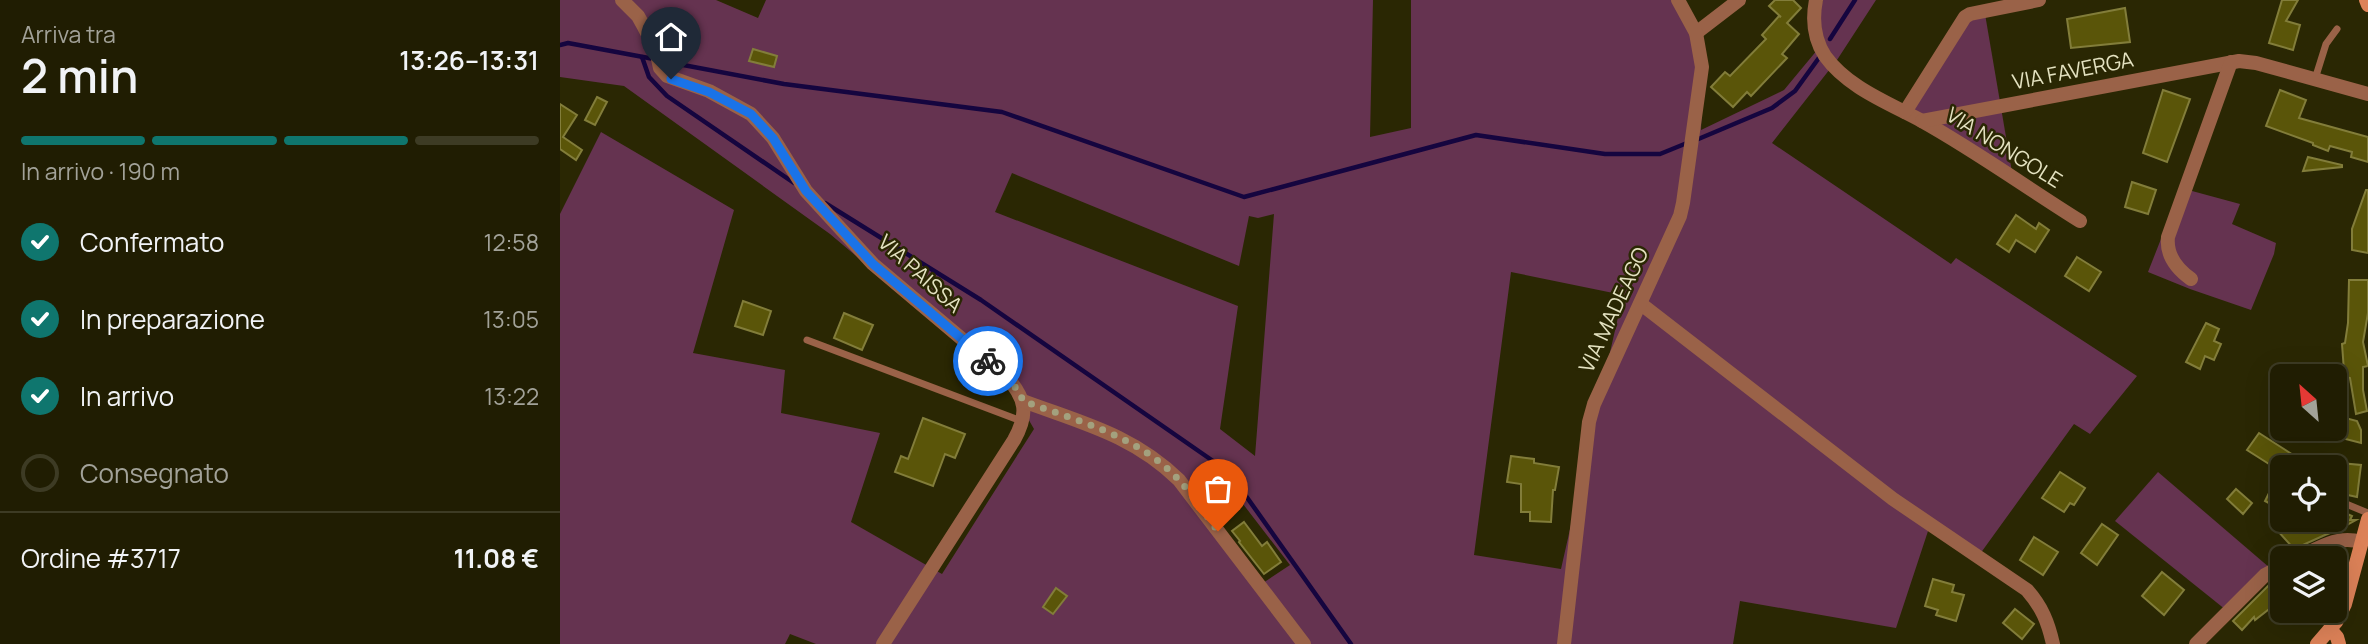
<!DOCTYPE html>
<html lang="it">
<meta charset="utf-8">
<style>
:root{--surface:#201d02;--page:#28260c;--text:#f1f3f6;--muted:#a2a299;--line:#3d3b24;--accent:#0f766e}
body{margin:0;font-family:Manrope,sans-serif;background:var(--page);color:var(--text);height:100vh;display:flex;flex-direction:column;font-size:26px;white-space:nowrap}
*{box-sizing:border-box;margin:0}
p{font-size:23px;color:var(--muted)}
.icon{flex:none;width:38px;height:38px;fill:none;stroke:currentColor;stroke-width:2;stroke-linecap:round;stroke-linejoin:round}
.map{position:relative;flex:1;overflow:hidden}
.side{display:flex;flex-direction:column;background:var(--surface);width:560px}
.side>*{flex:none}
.needle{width:46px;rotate:333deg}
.fabs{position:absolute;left:1710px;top:364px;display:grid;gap:14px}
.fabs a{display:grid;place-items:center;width:77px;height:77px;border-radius:10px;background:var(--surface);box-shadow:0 7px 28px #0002,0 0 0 2px var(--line);font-size:35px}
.pin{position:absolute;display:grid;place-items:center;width:60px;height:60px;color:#fff;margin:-72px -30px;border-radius:50% 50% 50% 0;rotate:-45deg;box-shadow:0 0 7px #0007}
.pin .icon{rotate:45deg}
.courier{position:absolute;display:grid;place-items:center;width:70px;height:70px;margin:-35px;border:5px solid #1a73e8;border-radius:50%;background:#fff;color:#222;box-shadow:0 2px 9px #0007}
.overview em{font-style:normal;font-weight:600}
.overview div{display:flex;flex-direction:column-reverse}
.overview{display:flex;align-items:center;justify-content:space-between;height:119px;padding:0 21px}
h1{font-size:46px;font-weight:600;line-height:52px}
.bar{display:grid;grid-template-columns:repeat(4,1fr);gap:10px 7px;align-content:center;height:84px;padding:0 21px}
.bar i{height:9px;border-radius:5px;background:var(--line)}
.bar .current{background:var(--accent)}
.bar p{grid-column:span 4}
.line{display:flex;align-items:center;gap:18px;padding:0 21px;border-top:2px solid var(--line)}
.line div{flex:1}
ol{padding:0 21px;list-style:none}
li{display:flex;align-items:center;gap:21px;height:77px}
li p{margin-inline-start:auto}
li .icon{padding:7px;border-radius:50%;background:var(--accent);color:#fff;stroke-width:4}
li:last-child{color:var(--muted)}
li i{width:38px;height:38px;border:4px solid var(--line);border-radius:50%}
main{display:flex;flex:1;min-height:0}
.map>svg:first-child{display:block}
</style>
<main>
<section class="side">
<div class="overview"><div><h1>2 min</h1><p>Arriva tra</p></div><em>13:26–13:31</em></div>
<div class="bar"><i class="current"></i><i class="current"></i><i class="current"></i><i></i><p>In arrivo · 190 m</p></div>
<ol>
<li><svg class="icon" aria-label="check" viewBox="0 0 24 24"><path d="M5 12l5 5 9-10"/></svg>Confermato<p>12:58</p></li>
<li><svg class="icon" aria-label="check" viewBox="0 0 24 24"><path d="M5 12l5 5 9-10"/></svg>In preparazione<p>13:05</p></li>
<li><svg class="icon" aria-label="check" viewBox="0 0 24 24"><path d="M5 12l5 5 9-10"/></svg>In arrivo<p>13:22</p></li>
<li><i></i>Consegnato</li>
</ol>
<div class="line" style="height:91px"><div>Ordine #3717</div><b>11.08 €</b></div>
</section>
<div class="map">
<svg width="1808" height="644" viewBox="0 0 1808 644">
<rect width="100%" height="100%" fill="#2a2703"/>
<g fill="#653350" fill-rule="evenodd">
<path d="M0,0h156l42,18 8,-18h607l-3,137 41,-9v-128h265l28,44 -3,86 83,-40 34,-41 2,-41 3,-8h53l-39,60 -65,83 179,121 5,-6 181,118 -47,58 -16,-10 -94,130 -49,-32 -35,106 -156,-27 -7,43h-917l-26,-10 -5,10h-225v-430l41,-82 133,78 -41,143 92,17 -4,43 99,20 -29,89 91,52 92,-145 -26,-45 -178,-150 -206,-148 -64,-9zM452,173l227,93 10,-50 9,2 16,-4 -19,242 -35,-27 18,-123 -243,-94zM951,272l112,23 -62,274 -87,-14zM683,504l47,61 -27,18 -43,-60z"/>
<path d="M1425,14l27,158 -105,-64 57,-87z"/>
<path d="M1621,188l59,16 -8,20 44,19 -2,11 -23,56 -61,-21 -42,-17z"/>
<path d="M1598,472l112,96 -39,46 -116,-93z"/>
</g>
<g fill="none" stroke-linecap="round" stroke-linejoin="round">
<g stroke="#15053f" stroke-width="4.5">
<path d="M1270,39l25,-39"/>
<path d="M0,45l8,-2 86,16"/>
<path d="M82,57l7,20 18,19 127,87"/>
<path d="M102,61l122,23 218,28 242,85 232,-62 129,19h55l27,-11"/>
<path d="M1136,140l76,-32 23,-17 26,-36"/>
<path d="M265,203l156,97 232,161 33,35 105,148"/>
</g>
</g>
<g fill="#5a5509" stroke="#827d3a" stroke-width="2">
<path d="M1215,0h18l8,8 -14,15 12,11 -17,20 5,4 -36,38 -4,-4 -14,15 -22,-20 14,-15 5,4 36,-37 -4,-4 17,-19 2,1 -12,-11z"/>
<path d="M1722,0h16l-12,21 14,4 -7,25 -24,-7z"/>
<path d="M1565,8l5,34 -59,6 -4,-29z"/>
<path d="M193,49l24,7 -3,11 -25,-6z"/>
<path d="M1603,90l27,9 -23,63 -24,-9z"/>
<path d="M1720,90l26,10 -7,18 69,19v25l-17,-5 1,-5 -22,-6 -2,5 -15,-6v-2l-47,-17z"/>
<path d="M37,97l10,5 -12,23 -10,-5z"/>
<path d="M0,104l17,11 -14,22 19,13 -6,10 -16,-11z"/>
<path d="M1748,157l34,8v2l-39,4z"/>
<path d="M1572,182l24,8 -8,24 -23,-7z"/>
<path d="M1806,190h2v63l-16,-3v-21z"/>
<path d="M1456,215l20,14 3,-6 10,7 -14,22 -19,-12 -7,12 -12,-8z"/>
<path d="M1517,257l24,15 -12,19 -24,-15z"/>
<path d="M1789,280h19v33l-5,29 5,24 -5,1v23l4,21 -11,3 -6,-36 -4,-1 -2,-6 -2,-27 3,-1 3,-20z"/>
<path d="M183,301l28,10 -8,24 -28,-9z"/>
<path d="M284,313l29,12 -11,25 -28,-12z"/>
<path d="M1646,323l13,6 -5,12 7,3 -7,16 -9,-4 -5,13 -14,-7z"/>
<path d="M1774,415l23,6 4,9v13l-27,-7z"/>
<path d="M363,418l42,16 -10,24 -10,-4 -12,32 -38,-14 6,-16 7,3z"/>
<path d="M1699,433l53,34h-30v43l-17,-9 15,-30 -33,-21z"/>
<path d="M951,456l23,3v4l25,4 -4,23h-2l-2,32 -21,-1v-9h-9v-28l-14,-2z"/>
<path d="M1780,463l21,2 -4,32 -23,-5v-21l5,1z"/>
<path d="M1500,472l25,16 -11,17 -4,-2 -6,9 -22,-14z"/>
<path d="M1676,489l16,14 -9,11 -16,-15z"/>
<path d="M1774,508l18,8 -2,4h6l-9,5 -2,4 -2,-1 -18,7 -31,14 -17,-19 11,-10h46z"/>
<path d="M684,522l18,24 5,-4 14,20 -17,12 -25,-32 1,-1 -8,-10z"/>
<path d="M1542,524l16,11 -21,30 -16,-12z"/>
<path d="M1474,537l24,15 -15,23 -23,-15z"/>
<path d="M1602,572l22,18 -20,25 -22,-19z"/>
<path d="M1722,577v22l-27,21 -1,-3 -12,13 -9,-9 38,-38z"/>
<path d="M1373,579l21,6 -2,7 12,3 -8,26 -20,-6 2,-5 -13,-4z"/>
<path d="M496,588l11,8 -14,18 -10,-7z"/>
<path d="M1455,609l19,15 -12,15 -19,-16z"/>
</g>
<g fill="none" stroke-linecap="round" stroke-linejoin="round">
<g stroke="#9a6248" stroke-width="7">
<path d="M1755,79l11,-35 11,-15"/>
<path d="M247,340l214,81"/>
<path d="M1774,499l34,14"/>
</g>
<g stroke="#9a6248" stroke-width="14">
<path d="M62,0l16,16 5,9 13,25 4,18 7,8 42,15 42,23 22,24 33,53 67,73 133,112c20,23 23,37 8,64l-131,204"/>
<path d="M1256,0c-4,20 -2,39 9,56 23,32 64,47 97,65 54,30 105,67 158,100"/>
<path d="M1136,33l43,-33"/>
<path d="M1345,112l60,-95 5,-3 69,-14"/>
<path d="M1362,121l317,-60 17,2 112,31"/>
<path d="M1631,279c-14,-10 -25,-24 -23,-42l63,-175"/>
<path d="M1081,304l252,195 134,91c15,17 21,32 26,54"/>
<path d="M463,401c59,22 110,34 156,79l125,164"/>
<path d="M1738,558c21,-10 39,-23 63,-16"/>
<path d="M1004,644l25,-222 5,-18 86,-188 3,-13 19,-136 -6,-34 -18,-33"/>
<path d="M1636,644l69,-69 17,-9"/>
</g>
<g stroke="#dd8258" stroke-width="14">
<path d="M1806,0l2,5"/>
<path d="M1770,629l7,8 2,7"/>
<path d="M1757,644l19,-22 9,-18 23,-85"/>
</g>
</g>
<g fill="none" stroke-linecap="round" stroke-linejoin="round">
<path stroke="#a3a17e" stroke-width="7" stroke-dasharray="0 12.6" d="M428,361l31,30 4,10c54,20 114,34 155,78 15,16 27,35 40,52"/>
<path stroke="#1a73e8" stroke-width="9" d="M111,79l38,13 42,22 22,24 33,53 67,73 115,97"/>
</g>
<g text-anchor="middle" stroke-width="5" stroke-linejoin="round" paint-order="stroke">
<g font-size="21" fill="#e4e2c1" stroke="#2a2703">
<text transform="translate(1513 71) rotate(-11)" y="7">VIA FAVERGA</text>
<text transform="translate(1444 148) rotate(32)" y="7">VIA NONGOLE</text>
<text transform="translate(360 274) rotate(42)" y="7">VIA PAISSA</text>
<text transform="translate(1054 310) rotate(-65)" y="7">VIA MADEAGO</text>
</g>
</g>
</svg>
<div class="fabs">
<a><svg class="needle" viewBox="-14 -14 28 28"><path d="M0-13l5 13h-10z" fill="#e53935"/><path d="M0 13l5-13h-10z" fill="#a2a299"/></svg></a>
<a><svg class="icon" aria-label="locate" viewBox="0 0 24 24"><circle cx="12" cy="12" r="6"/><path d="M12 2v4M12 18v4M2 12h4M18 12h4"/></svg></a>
<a><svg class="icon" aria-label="layers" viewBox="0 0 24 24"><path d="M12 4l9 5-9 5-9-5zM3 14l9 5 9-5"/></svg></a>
</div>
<div class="pin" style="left:658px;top:531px;background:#ea580c"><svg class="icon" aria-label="bag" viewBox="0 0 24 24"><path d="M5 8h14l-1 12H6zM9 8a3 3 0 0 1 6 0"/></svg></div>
<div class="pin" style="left:111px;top:79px;background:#1f2937"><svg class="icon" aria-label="home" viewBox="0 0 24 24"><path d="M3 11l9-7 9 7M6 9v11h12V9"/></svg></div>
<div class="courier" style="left:428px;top:361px"><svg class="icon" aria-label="bike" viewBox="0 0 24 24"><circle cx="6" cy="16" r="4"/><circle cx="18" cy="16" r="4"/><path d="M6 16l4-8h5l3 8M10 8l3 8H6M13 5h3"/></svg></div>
</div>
</main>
